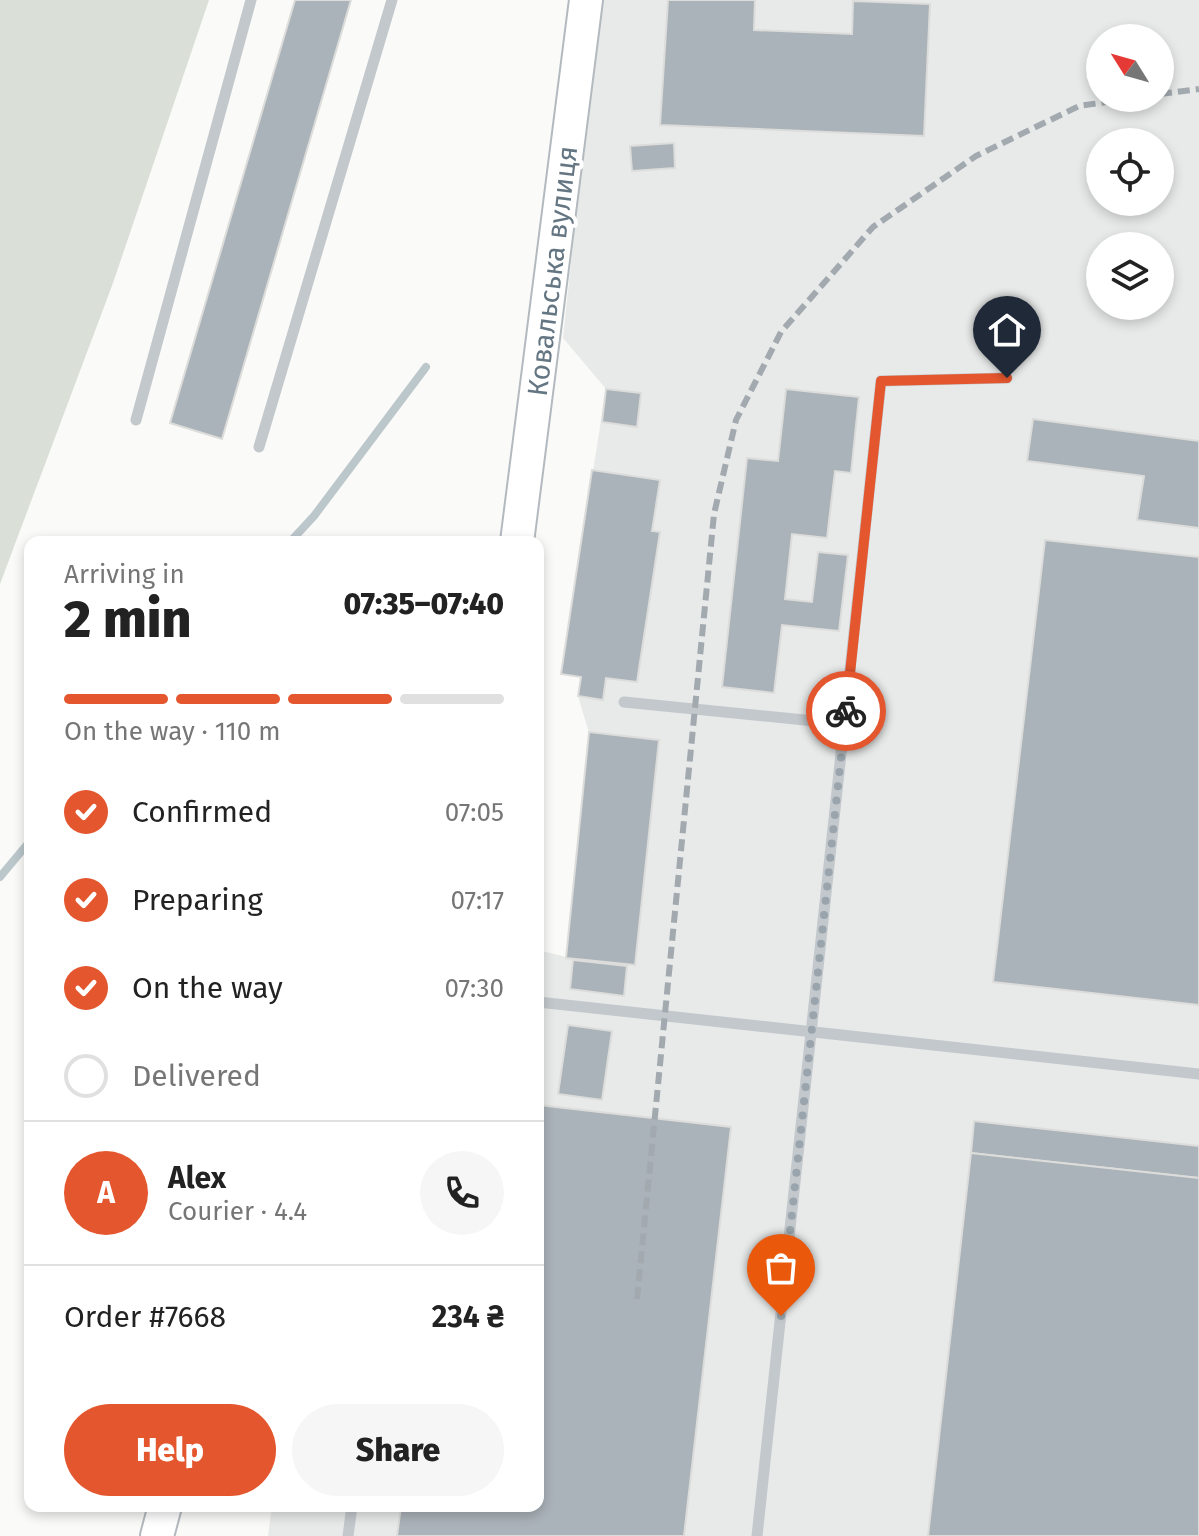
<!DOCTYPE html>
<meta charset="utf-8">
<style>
:root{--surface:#fff;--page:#f6f6f6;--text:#222;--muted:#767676;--line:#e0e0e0;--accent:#e4572e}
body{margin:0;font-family:"Fira Sans",sans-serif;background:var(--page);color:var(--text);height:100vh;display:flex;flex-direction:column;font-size:30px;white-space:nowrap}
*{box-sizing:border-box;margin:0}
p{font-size:26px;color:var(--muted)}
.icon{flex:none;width:44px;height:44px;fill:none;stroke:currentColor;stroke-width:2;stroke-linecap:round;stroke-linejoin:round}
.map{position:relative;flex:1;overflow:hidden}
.panel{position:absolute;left:24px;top:536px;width:520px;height:976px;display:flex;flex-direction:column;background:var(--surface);border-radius:16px;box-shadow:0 4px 12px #0003}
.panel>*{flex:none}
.needle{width:52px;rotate:307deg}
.fabs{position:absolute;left:1086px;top:24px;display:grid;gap:16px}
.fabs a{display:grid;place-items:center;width:88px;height:88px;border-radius:50%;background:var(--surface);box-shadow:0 4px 12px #0003;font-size:40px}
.pin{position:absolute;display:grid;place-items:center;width:68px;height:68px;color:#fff;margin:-82px -34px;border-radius:50% 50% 50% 0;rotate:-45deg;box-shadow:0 0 8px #0007}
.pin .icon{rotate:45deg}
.courier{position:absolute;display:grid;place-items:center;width:80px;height:80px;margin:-40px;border:6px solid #e4572e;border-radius:50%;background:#fff;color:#222;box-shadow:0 2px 10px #0007}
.headline em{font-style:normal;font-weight:800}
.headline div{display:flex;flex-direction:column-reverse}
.headline{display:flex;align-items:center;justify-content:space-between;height:136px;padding:0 40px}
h1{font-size:52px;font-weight:800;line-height:60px}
.bar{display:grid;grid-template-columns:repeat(4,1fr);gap:12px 8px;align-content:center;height:96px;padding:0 40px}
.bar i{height:10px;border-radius:6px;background:var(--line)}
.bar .on{background:var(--accent)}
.bar p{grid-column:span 4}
.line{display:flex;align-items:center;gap:20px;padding:0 40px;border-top:2px solid var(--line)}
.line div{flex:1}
.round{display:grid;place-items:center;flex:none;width:84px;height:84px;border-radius:42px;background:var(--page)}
ol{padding:0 40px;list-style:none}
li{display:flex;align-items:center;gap:24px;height:88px}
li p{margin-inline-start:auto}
li .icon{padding:8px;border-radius:50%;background:var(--accent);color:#fff;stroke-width:4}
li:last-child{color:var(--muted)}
li i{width:44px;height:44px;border:4px solid var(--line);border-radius:50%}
.cta{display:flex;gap:16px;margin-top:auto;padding:16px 40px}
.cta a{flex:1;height:92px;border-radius:48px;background:var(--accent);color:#fff;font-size:32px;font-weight:800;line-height:92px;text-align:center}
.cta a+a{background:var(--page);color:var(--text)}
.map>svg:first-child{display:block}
</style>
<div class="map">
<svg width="1199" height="1536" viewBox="0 0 1199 1536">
<rect width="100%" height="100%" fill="#fafaf8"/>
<path fill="#e8e9e9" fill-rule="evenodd" d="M599,0h600v1536h-931l4,-30h266v-556l28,7 23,-224 -11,-37 3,-19 -20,-3 45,-285 -43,-51zM1100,38h60v60h-60zM1100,142h60v60h-60zM1100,246h60v60h-60z"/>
<path fill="#dadfd7" d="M0,0h209l-96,283 -113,301z"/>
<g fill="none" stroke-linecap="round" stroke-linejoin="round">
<g stroke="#bbc7cb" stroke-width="8">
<path d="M290,542l24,-26 112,-149"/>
<path d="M0,877l30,-36"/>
</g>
</g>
<g fill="#aab3b9" stroke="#dcdcda" stroke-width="2">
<path d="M295,0h56l-129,439 -52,-16z"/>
<path d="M668,0h87l-1,30 98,4 1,-33 77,3 -6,132 -264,-11z"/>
<path d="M674,143l1,25 -43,3 -2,-25z"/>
<path d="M606,389l35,4 -4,34 -35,-5z"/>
<path d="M786,389l73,8 -8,76 -16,-2 -8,67 -35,-4 -7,65 27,3 6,-50 30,3 -9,76 -57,-6 -8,68 -52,-6 25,-229 31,3z"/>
<path d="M1033,419l166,22v87l-62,-8 7,-44 -117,-15z"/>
<path d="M592,470l68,10 -8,51 8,1 -23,150 -31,-4 -3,22 -25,-4 3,-19 -20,-3z"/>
<path d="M1045,540l154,17v448l-206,-23z"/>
<path d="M589,732l70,8 -24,225 -69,-7z"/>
<path d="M573,960l54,6 -3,30 -54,-7z"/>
<path d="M568,1025l44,6 -10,69 -44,-6z"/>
<path d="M538,1105l193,22 -47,409h-287l4,-30h137z"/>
<path d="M974,1121l225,25v32l-228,-25z"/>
<path d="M971,1153l228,25v358h-271z"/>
</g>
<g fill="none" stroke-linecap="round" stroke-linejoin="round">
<g stroke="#b3babf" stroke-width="36">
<g id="secondary">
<path d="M517,542l69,-542"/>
<path d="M157,1536l8,-30"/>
</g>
</g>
<g stroke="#c3c8cc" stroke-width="11">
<path d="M136,420l115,-420"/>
<path d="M259,447l133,-447"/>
<path d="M624,702l221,22"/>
<path d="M538,1002l661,72"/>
<path d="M348,1536l4,-30"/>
<path d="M757,1536l124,-1155 126,-3"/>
</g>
<use href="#secondary" stroke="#fff" stroke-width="32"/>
<g stroke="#a2aab0" stroke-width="6" stroke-dasharray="12 6" stroke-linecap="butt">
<path d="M1160,94l39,-5"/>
<path d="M637,1299l77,-785 22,-94 45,-88 92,-105 103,-71 103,-50 56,-8"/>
</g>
</g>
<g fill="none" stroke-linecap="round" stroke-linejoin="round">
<path stroke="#99a4ac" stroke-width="8" stroke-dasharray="0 14.4" d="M781,1316l65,-605"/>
<path stroke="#e4572e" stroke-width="10" d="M846,711l35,-330 126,-3"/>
</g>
<g text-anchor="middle" stroke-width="8" stroke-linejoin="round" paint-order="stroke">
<g font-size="28" fill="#657683" stroke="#fff">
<text transform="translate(552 271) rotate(-83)" y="10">Ковальська вулиця</text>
</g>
</g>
</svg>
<div class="fabs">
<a><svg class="needle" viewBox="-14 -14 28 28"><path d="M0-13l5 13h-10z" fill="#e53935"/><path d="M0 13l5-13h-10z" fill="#767676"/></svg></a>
<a><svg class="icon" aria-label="locate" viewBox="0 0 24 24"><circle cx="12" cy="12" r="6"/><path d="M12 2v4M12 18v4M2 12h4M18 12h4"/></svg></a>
<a><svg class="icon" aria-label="layers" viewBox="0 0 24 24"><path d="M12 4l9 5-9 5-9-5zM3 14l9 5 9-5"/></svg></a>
</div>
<div class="pin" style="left:781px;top:1316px;background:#ea580c"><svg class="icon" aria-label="bag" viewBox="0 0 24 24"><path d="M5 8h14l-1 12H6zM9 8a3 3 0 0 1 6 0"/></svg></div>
<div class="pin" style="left:1007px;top:378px;background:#1f2937"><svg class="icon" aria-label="home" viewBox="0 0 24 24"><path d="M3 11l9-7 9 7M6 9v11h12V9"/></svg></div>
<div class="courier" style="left:846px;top:711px"><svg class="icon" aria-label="bike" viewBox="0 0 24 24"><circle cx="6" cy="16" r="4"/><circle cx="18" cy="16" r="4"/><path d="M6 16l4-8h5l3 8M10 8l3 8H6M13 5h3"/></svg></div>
<section class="panel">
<div class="headline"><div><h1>2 min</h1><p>Arriving in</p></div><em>07:35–07:40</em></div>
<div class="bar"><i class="on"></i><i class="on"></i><i class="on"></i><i></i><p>On the way · 110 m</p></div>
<ol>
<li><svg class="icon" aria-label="check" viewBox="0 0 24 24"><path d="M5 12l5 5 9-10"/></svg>Confirmed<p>07:05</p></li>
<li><svg class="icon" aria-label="check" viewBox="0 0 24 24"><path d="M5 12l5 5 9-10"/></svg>Preparing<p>07:17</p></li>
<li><svg class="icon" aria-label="check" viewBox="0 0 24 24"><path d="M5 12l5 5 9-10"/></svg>On the way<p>07:30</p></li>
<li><i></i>Delivered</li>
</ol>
<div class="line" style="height:144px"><b class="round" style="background:var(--accent);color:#fff">A</b><div><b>Alex</b><p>Courier · 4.4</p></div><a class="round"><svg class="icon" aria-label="phone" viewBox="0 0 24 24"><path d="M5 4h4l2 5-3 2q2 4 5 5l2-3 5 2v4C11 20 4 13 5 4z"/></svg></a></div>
<div class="line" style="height:104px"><div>Order #7668</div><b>234 ₴</b></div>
<div class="cta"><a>Help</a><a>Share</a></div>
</section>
</div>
